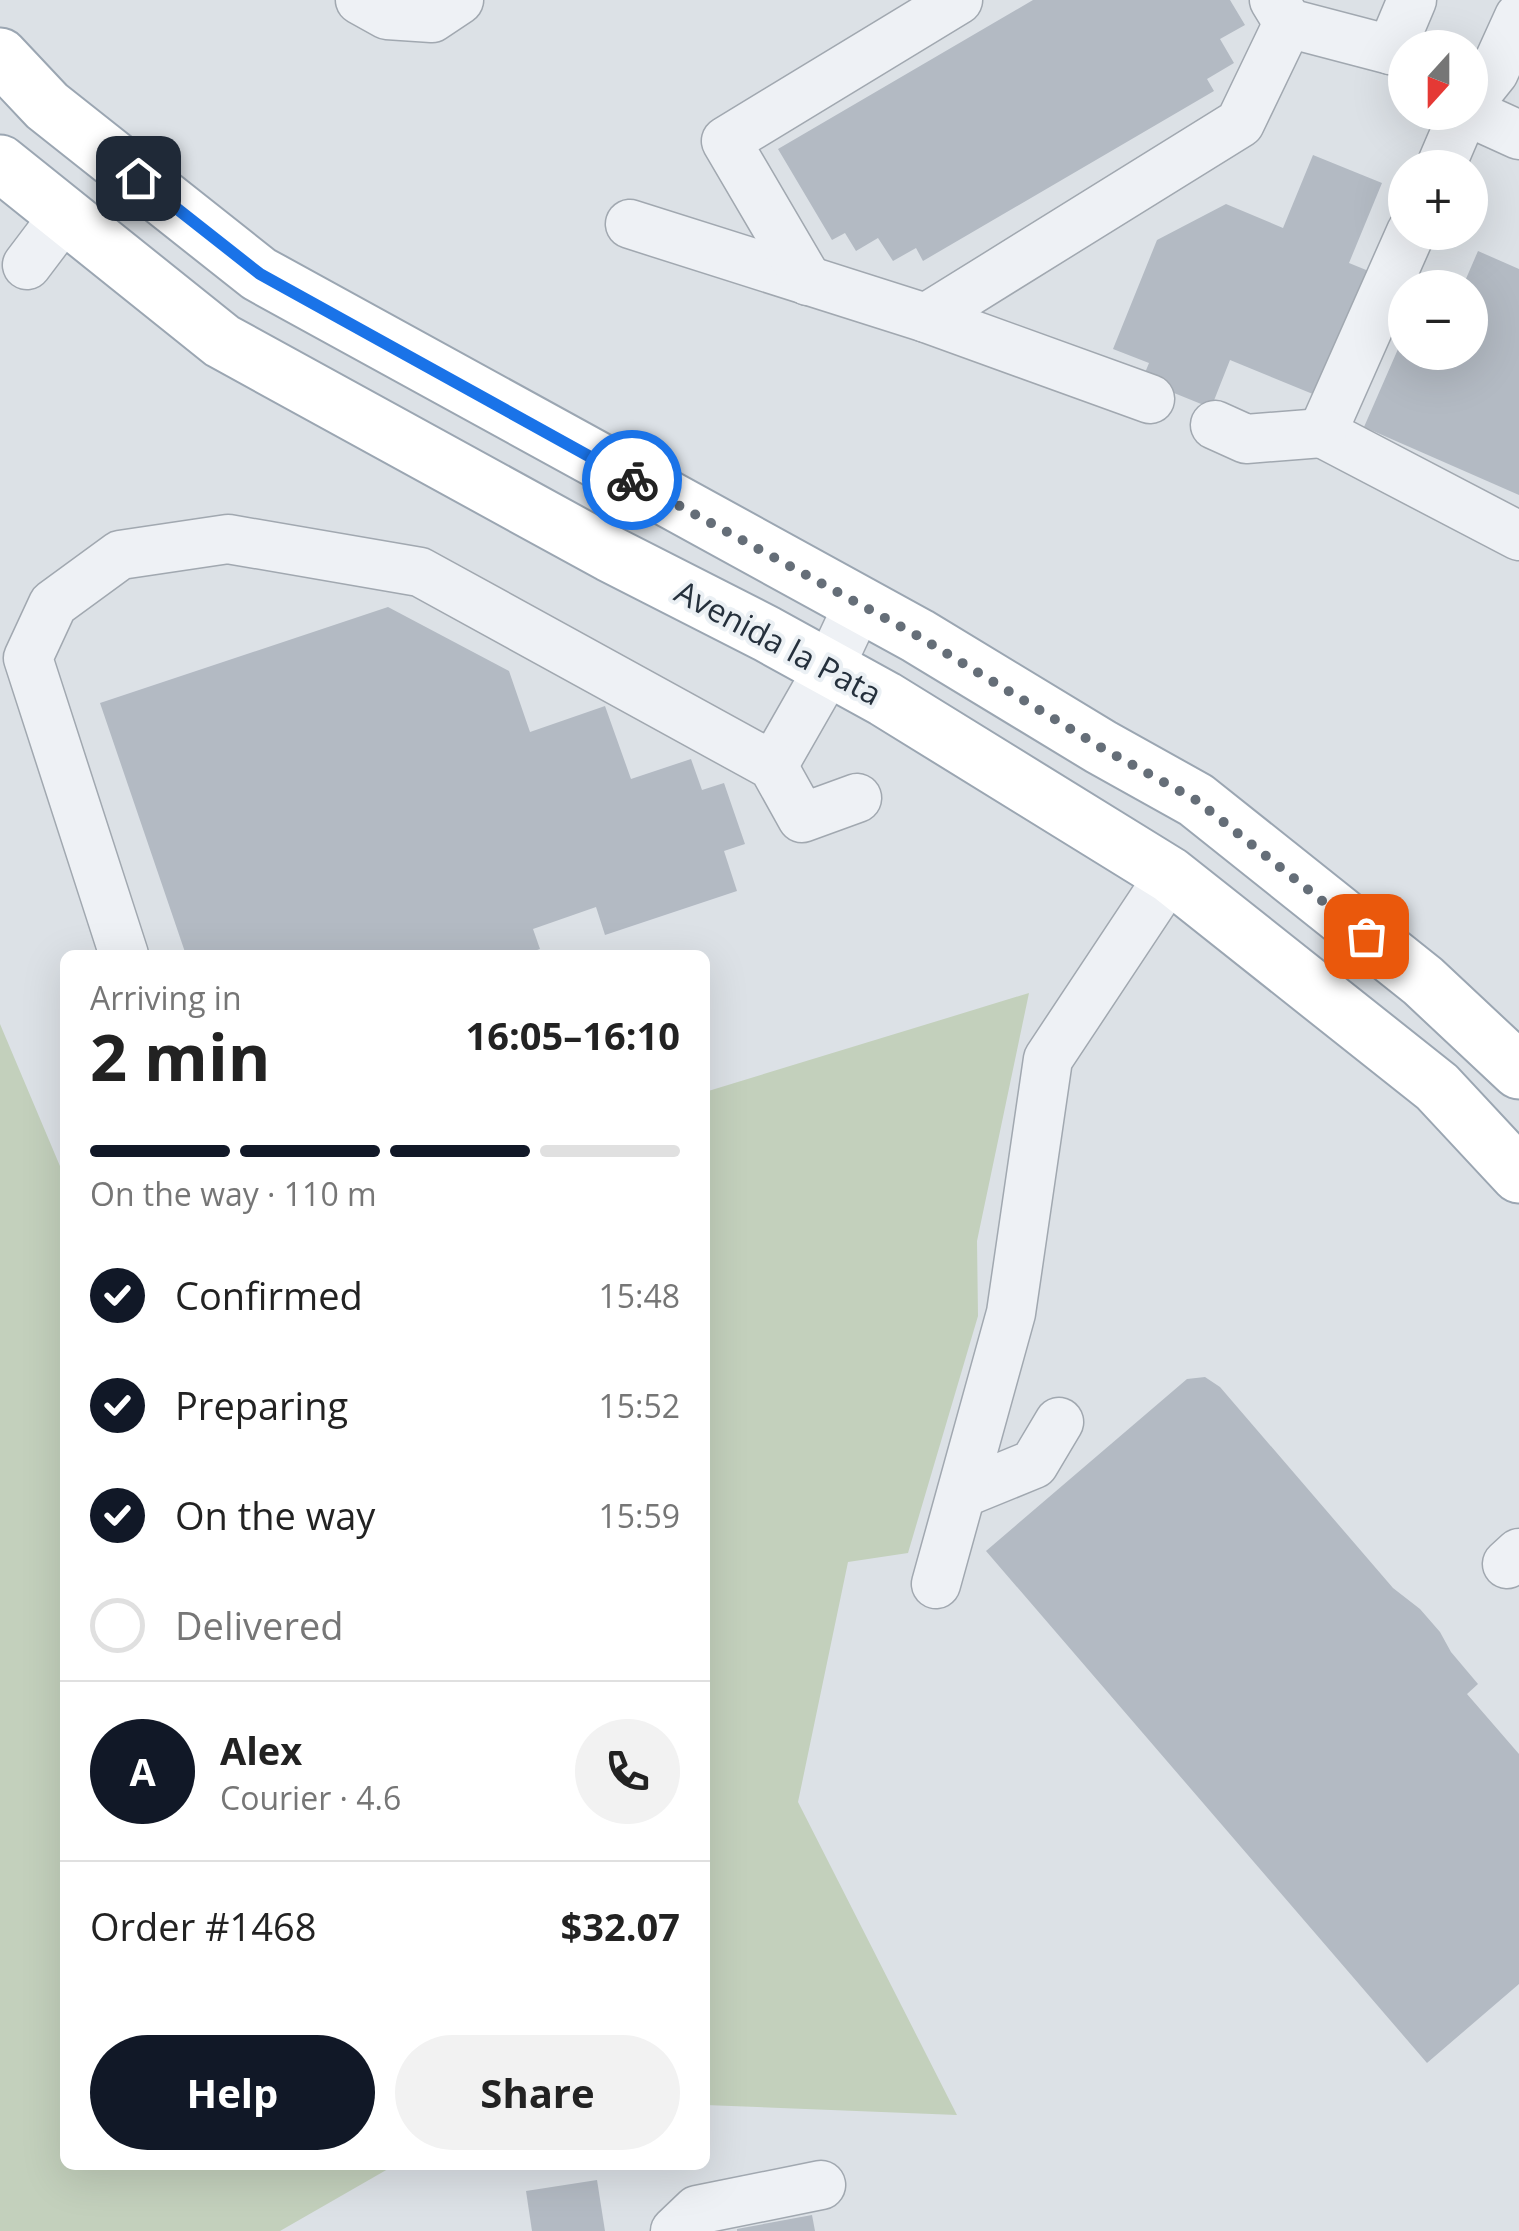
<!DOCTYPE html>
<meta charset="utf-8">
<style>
:root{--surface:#fff;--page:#f2f2f2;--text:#222;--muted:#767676;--line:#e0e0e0;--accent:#111827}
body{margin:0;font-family:"Open Sans",sans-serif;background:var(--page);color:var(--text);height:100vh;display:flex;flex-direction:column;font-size:38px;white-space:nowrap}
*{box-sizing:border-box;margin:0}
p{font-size:32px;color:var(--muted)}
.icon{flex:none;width:55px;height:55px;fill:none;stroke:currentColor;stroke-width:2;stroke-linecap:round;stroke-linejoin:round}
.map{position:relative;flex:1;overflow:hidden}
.drawer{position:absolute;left:60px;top:950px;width:650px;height:1220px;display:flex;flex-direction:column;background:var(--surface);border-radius:15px;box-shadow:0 10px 40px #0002}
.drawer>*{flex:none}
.needle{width:65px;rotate:201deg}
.tools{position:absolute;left:1388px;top:30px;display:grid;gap:20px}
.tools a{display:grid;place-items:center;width:100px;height:100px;border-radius:50%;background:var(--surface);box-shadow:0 10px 40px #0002;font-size:50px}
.pin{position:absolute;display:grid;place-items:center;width:85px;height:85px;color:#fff;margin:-42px;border-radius:20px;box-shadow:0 5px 15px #0006}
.courier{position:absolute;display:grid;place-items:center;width:100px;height:100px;margin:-50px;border:8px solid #1a73e8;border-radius:50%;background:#fff;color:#222;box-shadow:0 2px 12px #0007}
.overview em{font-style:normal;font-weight:700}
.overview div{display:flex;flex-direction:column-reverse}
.overview{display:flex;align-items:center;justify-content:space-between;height:170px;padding:0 30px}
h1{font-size:65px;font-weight:700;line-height:75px}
.bar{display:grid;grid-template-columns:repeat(4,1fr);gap:15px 10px;align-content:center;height:120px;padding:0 30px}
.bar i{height:12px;border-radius:8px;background:var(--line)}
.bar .selected{background:var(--accent)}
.bar p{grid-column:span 4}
.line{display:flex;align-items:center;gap:25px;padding:0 30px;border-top:2px solid var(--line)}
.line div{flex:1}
.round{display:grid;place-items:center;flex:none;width:105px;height:105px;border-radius:52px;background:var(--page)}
ol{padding:0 30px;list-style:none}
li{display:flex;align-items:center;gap:30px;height:110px}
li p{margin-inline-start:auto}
li .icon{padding:10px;border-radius:50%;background:var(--accent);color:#fff;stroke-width:4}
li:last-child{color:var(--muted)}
li i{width:55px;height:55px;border:5px solid var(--line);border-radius:50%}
.cta{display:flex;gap:20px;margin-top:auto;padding:20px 30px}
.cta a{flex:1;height:115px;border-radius:60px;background:var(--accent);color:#fff;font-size:40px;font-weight:700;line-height:115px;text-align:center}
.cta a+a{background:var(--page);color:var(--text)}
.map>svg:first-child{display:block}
</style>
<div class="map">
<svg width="1519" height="2231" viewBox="0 0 1519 2231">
<rect width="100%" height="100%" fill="#dce1e6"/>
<g fill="#c3d0bc">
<path d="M1029,993l-52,248 1,75 -70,237 -60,9 -50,240 159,313 -252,-10v-1013z"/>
<path d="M0,1024l65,154v987h330l-115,66h-280z"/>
</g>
<g fill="#b3bac3">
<path d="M1033,0h197l15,25 -25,14 14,24 -27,16 7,12 -291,170 -7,-13 -23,13 -15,-23 -22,13 -11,-18 -13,7 -54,-91z"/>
<path d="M1313,155l69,28 -33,80 27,11 -51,125 -95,-39 -19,48 -69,-28 7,-17 -36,-14 44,-109 69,-36 57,24z"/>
<path d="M1478,251l41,18v226l-155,-68 41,-94v19h65v-64h-8z"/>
<path d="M388,607l121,64 21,61 75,-26 26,73 60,-20 11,31 22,-7 21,61 -21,7 13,40 -132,44 -9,-28 -63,22 7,20 -17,6h-337l-86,-252z"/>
<path d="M1205,1377l15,10 173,201 27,21 20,23 11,20 27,32 -11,10 52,60v230l-92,79 -441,-512 201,-172z"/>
<path d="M597,2180l8,51h-73l-6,-40z"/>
<path d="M812,2215l3,16h-78v-2z"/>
</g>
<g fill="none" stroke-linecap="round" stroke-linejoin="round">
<g stroke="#a1a8b0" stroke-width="51">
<g id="minor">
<path d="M360,0l27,15 45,3 27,-18"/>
<path d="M1274,0l14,23 103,27"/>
<path d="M1391,50l21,-50"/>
<path d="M1470,102l24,-30 25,-55"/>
<path d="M1470,108l16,12 33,15"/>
<path d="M1440,168l24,-56"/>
<path d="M630,224l296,94 224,81"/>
<path d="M1411,232l-89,201 197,103"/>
<path d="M27,265l37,-49"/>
<path d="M808,281l-82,-140 232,-141"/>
<path d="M926,318l314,-195 48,-100"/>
<path d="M1215,425l31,14 76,-6"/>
<path d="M773,766l56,-98 30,-64"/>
<path d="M124,955l-96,-297 25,-54 67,-49 108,-16 192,33 353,194 29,52 55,-20"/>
<path d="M963,1493l71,-29 25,-42"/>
<path d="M1507,1564l12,-11"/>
<path d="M936,1584l75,-271 37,-254 122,-184"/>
<path d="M675,2231l22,-21 124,-25"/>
</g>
</g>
<g stroke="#9ba6b2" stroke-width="59">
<g id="major">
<path d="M0,56l47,50 212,168 659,362 183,111 95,53 227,181 96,90"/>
<path d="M0,163l222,178 388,213 157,80 118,65 285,176 267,212 82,88"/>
</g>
</g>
<use href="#minor" stroke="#eef1f5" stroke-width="48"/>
<use href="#major" stroke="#fff" stroke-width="55"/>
</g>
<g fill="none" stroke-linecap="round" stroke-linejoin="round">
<path stroke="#656e78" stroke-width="10" stroke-dasharray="0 18" d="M632,480l286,156 184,112 94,52 170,136"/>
<path stroke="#1a73e8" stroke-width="12" d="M138,178l122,96 372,206"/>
</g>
<g text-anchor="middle" stroke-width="8" stroke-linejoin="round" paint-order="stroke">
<g font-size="32" fill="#25303c" stroke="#ebf0f4">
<text transform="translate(778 643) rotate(28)" y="11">Avenida la Pata</text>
</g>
</g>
</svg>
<div class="tools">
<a><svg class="needle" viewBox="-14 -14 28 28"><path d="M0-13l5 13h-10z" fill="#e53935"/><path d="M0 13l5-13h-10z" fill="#767676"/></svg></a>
<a>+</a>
<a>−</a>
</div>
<div class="pin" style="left:1366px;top:936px;background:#ea580c"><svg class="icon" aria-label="bag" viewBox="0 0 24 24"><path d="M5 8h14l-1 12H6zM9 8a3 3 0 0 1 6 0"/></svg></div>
<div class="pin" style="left:138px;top:178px;background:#1f2937"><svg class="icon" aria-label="home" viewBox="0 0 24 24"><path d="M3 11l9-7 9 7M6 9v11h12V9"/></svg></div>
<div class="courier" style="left:632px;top:480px"><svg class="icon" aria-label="bike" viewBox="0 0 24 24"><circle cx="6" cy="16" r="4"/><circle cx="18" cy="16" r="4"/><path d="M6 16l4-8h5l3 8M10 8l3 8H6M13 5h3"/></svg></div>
<section class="drawer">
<div class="overview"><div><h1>2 min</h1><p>Arriving in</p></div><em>16:05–16:10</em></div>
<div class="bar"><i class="selected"></i><i class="selected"></i><i class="selected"></i><i></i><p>On the way · 110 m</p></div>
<ol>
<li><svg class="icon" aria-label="check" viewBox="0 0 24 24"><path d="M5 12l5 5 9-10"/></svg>Confirmed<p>15:48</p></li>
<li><svg class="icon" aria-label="check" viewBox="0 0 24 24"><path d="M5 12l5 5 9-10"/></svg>Preparing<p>15:52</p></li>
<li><svg class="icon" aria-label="check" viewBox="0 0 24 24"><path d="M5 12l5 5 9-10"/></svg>On the way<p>15:59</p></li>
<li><i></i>Delivered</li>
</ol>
<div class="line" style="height:180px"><b class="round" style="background:var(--accent);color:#fff">A</b><div><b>Alex</b><p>Courier · 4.6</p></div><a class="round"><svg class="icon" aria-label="phone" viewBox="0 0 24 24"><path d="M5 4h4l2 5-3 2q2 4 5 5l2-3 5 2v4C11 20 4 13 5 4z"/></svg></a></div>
<div class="line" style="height:130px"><div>Order #1468</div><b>$32.07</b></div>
<div class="cta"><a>Help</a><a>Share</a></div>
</section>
</div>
